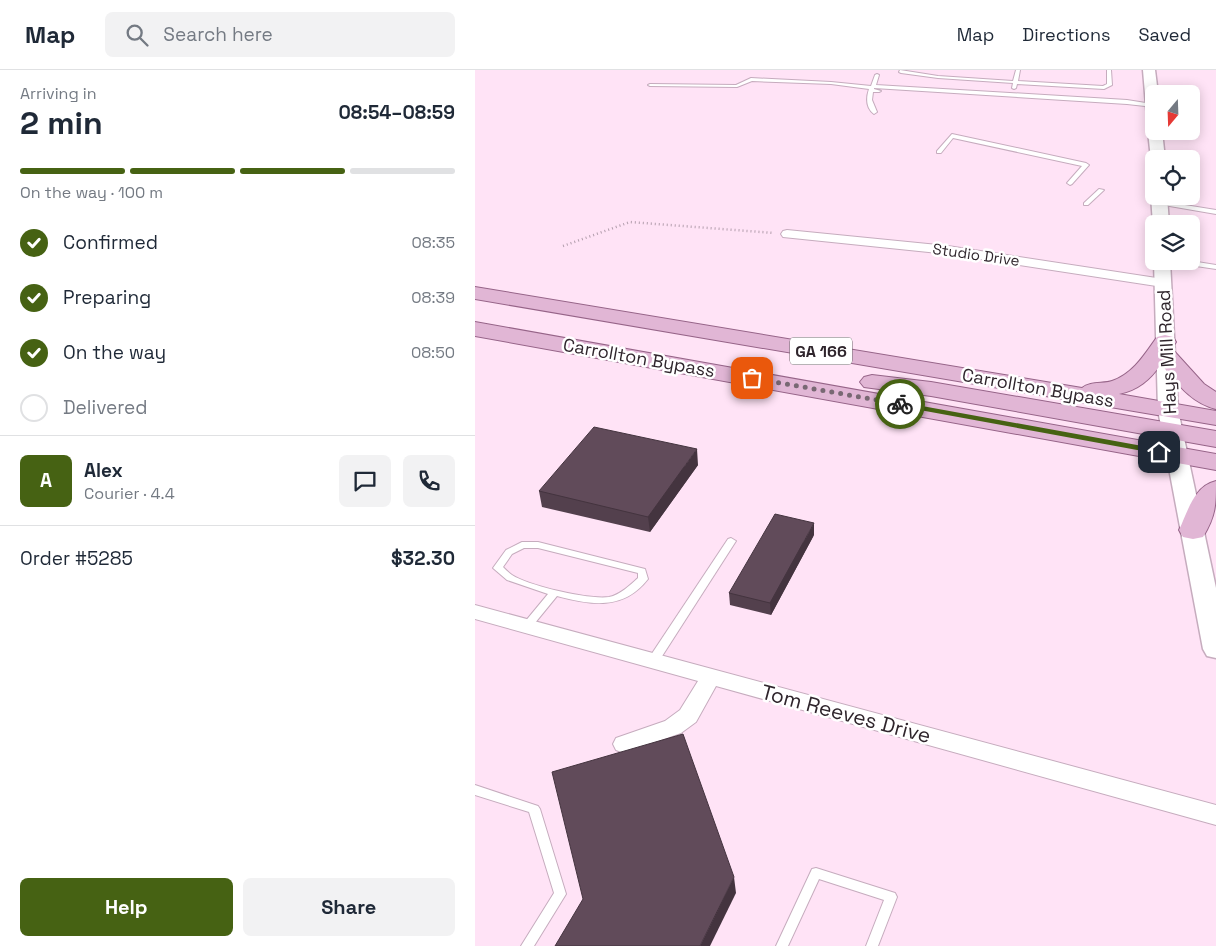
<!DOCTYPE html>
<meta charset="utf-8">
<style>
:root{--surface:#fff;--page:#f2f2f3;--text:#1f2937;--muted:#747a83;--line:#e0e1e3;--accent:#466213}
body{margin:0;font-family:"Space Grotesk",sans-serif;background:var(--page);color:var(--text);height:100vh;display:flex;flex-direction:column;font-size:19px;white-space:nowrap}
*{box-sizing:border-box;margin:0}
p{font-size:16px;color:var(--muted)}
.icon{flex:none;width:28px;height:28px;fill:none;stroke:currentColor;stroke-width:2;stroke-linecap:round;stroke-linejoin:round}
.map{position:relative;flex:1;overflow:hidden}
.side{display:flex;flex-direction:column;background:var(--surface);width:475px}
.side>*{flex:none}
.needle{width:32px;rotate:199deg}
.buttons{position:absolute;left:670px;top:15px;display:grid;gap:10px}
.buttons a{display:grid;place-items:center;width:55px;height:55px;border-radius:8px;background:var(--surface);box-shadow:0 2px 12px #0003;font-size:25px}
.pin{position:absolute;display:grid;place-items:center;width:42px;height:42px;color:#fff;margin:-21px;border-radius:10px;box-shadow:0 2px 8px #0006}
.courier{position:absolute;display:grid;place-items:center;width:50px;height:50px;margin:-25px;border:4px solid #466213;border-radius:50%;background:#fff;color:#222;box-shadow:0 1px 6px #0007}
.overview em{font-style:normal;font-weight:700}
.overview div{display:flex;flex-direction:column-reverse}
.overview{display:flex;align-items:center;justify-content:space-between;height:85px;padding:0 20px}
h1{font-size:32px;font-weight:700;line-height:38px}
.bar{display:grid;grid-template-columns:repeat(4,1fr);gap:8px 5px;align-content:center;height:60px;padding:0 20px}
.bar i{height:6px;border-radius:4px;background:var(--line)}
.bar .selected{background:var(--accent)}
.bar p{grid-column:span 4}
.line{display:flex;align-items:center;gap:12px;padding:0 20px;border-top:1px solid var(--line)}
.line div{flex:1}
.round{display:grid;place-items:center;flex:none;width:52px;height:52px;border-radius:8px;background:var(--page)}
ol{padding:0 20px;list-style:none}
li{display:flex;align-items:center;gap:15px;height:55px}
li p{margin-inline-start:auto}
li .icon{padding:5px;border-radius:50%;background:var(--accent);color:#fff;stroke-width:4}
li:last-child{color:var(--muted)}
li i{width:28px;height:28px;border:2px solid var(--line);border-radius:50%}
.cta{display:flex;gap:10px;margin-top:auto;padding:10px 20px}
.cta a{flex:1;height:58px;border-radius:8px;background:var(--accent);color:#fff;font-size:20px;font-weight:700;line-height:58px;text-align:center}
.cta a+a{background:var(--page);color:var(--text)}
header{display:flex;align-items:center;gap:30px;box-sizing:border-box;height:70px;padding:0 25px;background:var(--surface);border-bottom:1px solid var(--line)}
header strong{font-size:24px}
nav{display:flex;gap:28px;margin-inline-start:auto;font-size:18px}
.search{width:350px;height:45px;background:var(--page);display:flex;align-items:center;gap:12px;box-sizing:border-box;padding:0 18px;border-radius:8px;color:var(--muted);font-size:19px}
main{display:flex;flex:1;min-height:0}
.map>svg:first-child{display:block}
</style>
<header>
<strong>Map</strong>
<div class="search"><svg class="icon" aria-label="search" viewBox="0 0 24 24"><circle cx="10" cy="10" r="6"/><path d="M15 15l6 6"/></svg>Search here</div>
<nav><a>Map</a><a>Directions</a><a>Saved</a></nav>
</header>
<main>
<section class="side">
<div class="overview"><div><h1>2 min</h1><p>Arriving in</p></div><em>08:54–08:59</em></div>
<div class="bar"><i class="selected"></i><i class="selected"></i><i class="selected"></i><i></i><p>On the way · 100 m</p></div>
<ol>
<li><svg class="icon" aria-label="check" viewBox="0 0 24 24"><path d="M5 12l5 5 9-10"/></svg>Confirmed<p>08:35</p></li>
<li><svg class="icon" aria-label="check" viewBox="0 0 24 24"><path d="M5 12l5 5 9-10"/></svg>Preparing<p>08:39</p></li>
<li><svg class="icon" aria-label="check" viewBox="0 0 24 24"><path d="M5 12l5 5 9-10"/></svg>On the way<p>08:50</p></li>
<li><i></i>Delivered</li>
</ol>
<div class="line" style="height:90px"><b class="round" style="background:var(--accent);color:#fff">A</b><div><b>Alex</b><p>Courier · 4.4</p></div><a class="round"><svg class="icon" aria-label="chat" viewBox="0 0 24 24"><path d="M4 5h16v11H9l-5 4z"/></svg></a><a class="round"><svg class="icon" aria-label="phone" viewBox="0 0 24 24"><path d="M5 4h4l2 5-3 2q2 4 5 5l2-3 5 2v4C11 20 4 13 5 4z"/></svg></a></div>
<div class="line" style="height:65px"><div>Order #5285</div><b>$32.30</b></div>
<div class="cta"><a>Help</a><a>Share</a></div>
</section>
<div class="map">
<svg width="741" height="876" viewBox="0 0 741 876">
<rect width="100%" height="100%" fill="#ffe3f6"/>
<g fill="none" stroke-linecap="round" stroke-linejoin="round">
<g stroke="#c6acbe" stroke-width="2">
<g id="service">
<path d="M425,0l38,6 75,5 3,-11h4l-2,11 85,5 4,-2v-14h4l1,15 -8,4 -87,-5 -1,4 -2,1 -2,-1 1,-5 -75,-5 -37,-5 -2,-1z"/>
<path d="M402,4l2,1 -3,10 251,15 25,4 2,1v2l-27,-3 -253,-16v1l7,2 -2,1h-6l-1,8 5,12 -3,2c-8,-6 -8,-16 -5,-25l-38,-5 -79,-3 -15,6 -87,-1 -2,-1 2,-1 86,1 15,-7 80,4 40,4 4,-11z"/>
<path d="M477,64l134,29 3,2 -17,19 -2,1 -3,-2 15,-17 -129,-28 -12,15h-4v-2z"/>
<path d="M624,119l5,1 -16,15h-4v-2z"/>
<path d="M685,131l56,9v4l-58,-10v-2z"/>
<path d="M698,191h18l25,4v4l-40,-6z"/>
<path d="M256,468l5,3 -79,123 -4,1 -4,-1 -1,-3 1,-3 79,-119z"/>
<path d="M47,472h16l107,27 3,10c-25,32 -57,26 -91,17l-27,33h-6l-2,-3 2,-3 24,-29 -41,-14 -14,-12 13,-18zM49,478h14l100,25v5c-8,7 -18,17 -29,19 -19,3 -80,-11 -97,-22 -3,-2 -6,-5 -9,-8l9,-13z"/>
<path d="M0,715l63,21 2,3 26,85 -32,52h-13l33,-53 -25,-81 -54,-17z"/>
<path d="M341,798l79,25 2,4 -19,49h-12l18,-46 -65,-21 -31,67h-12l36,-77z"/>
</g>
</g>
<g stroke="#c6acbe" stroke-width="2">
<g id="minor">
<path d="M312,160l161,16 215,33 7,4 -7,4 -215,-33 -165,-17 -2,-3 2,-3z"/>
<path d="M0,535l741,200v20l-500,-139 -20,36 -15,11 -57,20 -8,-3 -3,-6 3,-6 49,-17 15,-11 18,-29 -223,-62z"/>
</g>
</g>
<g stroke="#c6acbe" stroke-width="3">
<g id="tertiary">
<path d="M668,0h12l3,24h-4v27l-7,-4z"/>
<path d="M679,57v4h8l3,28h-11v3l-3,-3 -3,-28z"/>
<path d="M679,123v3h13l2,28h-16l-2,-28z"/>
<path d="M679,191h16l8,149 38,178v70l-9,-2 -4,-7 -45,-239z"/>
</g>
</g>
<g stroke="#966488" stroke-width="2">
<g id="primary">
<path d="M0,217l607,101c8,-7 21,-4 30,-7 21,-7 33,-27 45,-44l8,-2 8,2 3,5 -5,8 3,1 30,33 12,8v17c-25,-6 -39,-26 -55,-45 -11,16 -23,26 -42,30l97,17v14l-741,-126z"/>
<path d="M0,252l741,132v16l-741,-134z"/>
<path d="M397,305l59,7 285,49v16l-285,-51 -67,-9 -4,-5 4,-5z"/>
<path d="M741,411c0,24 0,34 -13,56l-10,2 -10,-2 -4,-7c9,-19 15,-44 37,-49z"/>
</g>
</g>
<path stroke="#b39ead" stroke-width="2.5" stroke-dasharray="1 3" stroke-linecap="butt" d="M88,176l67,-24 144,11"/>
<use href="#service" fill="#fff" fill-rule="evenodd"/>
<use href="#minor" fill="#fff" fill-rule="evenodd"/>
<use href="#tertiary" fill="#fff" fill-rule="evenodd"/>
<use href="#primary" fill="#e1b6d5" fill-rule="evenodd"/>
</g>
<g fill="#53404d">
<path d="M223,395l-48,67 -108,-25 -3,-16z"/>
<path d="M339,465l-43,80 -41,-10 -1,-12z"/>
</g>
<g fill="#44343f">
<path d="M222,379l1,16 -48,67 -2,-15z"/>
<path d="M339,453v12l-43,80 -1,-12z"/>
<path d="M259,807l2,16 -26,53h-10z"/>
</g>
<g fill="#614b5a" stroke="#44343f">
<path d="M119,357l103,22 -49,68 -109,-26z"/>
<path d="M300,444l39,9 -44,80 -41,-10z"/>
<path d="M208,664l51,143 -34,69h-145l28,-47 -31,-127z"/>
</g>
<path fill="#466213" d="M425,332l259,47 3,3 -3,2 -261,-48v-3z"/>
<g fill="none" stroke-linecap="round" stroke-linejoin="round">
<path stroke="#786873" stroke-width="5" stroke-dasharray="0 9" d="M277,308l148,26"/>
</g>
<g text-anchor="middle" stroke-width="5" stroke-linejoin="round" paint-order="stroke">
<g font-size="15" fill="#2f252c" stroke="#fff">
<text transform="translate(501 185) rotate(8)" y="5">Studio Drive</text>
</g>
<rect fill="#fff" stroke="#6d666b" stroke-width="1" x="315" y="267.5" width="62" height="27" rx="4"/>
<g font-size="16" font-weight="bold" fill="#2f252c">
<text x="346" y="287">GA 166</text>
</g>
<g font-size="18" fill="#2f252c" stroke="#fff">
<text transform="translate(692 282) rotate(-93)" y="6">Hays Mill Road</text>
<text transform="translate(164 288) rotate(10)" y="6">Carrollton Bypass</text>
<text transform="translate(563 318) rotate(10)" y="6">Carrollton Bypass</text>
</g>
<g font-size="21" fill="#2f252c" stroke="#fff">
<text transform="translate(371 644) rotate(15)" y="7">Tom Reeves Drive</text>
</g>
</g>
</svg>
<div class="buttons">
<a><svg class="needle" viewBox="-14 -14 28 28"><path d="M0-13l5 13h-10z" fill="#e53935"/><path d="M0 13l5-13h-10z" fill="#747a83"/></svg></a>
<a><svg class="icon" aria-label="locate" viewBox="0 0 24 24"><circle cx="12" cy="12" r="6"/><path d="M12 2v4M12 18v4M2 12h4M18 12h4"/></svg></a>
<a><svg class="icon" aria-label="layers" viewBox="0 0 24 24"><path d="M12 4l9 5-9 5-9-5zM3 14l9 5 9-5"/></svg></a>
</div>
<div class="pin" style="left:277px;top:308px;background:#ea580c"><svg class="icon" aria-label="bag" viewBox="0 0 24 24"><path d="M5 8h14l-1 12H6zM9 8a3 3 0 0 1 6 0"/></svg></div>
<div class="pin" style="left:684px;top:382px;background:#1f2937"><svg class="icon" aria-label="home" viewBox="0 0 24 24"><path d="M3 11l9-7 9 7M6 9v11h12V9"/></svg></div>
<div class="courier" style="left:425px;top:334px"><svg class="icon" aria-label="bike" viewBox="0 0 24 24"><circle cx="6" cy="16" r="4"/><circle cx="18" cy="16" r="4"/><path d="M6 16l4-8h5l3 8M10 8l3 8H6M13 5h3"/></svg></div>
</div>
</main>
